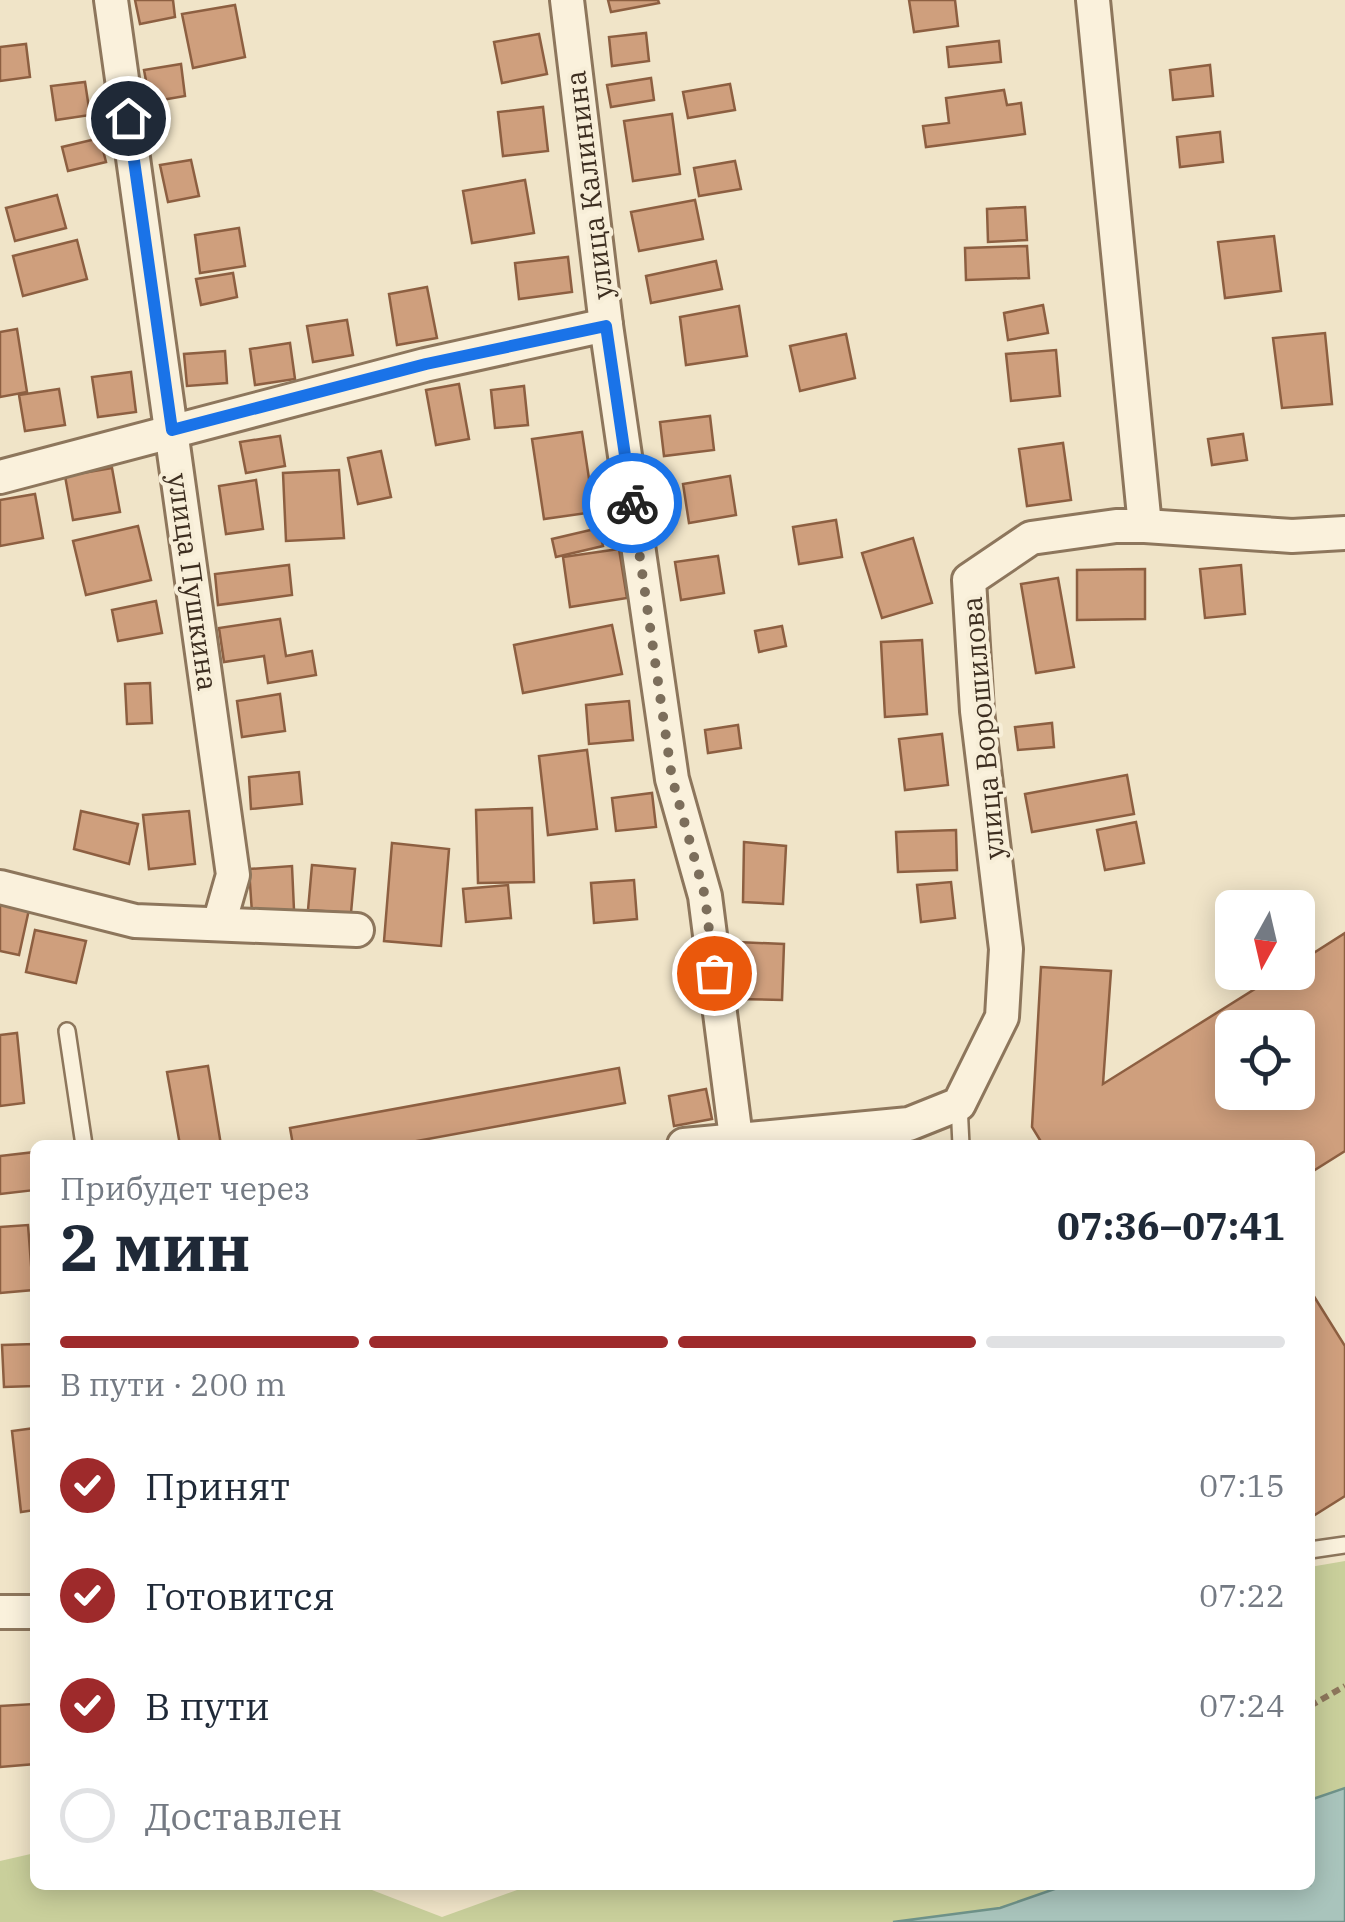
<!DOCTYPE html>
<html lang="ru">
<meta charset="utf-8">
<style>
:root{--surface:#fff;--page:#f6f6f7;--text:#1f2937;--muted:#747a83;--line:#e0e1e3;--accent:#9e2a2b}
body{margin:0;font-family:"IBM Plex Serif",serif;background:var(--page);color:var(--text);height:100vh;display:flex;flex-direction:column;font-size:38px;white-space:nowrap}
*{box-sizing:border-box;margin:0}
p{font-size:32px;color:var(--muted)}
.icon{flex:none;width:55px;height:55px;fill:none;stroke:currentColor;stroke-width:2;stroke-linecap:round;stroke-linejoin:round}
.map{position:relative;flex:1;overflow:hidden}
.side{position:absolute;left:30px;top:1140px;width:1285px;height:750px;display:flex;flex-direction:column;background:var(--surface);border-radius:15px;box-shadow:0 5px 25px #0003}
.side>*{flex:none}
.needle{width:65px;rotate:188deg}
.controls{position:absolute;left:1215px;top:890px;display:grid;gap:20px}
.controls a{display:grid;place-items:center;width:100px;height:100px;border-radius:15px;background:var(--surface);box-shadow:0 5px 25px #0003;font-size:50px}
.pin{position:absolute;display:grid;place-items:center;width:85px;height:85px;color:#fff;margin:-42px;border:5px solid #fff;border-radius:50%;box-shadow:0 2px 10px #0007}
.courier{position:absolute;display:grid;place-items:center;width:100px;height:100px;margin:-50px;border:8px solid #1a73e8;border-radius:50%;background:#fff;color:#222;box-shadow:0 2px 12px #0007}
.overview em{font-style:normal;font-weight:800}
.overview div{display:flex;flex-direction:column-reverse}
.overview{display:flex;align-items:center;justify-content:space-between;height:170px;padding:0 30px}
h1{font-size:65px;font-weight:800;line-height:75px}
.bar{display:grid;grid-template-columns:repeat(4,1fr);gap:15px 10px;align-content:center;height:120px;padding:0 30px}
.bar i{height:12px;border-radius:8px;background:var(--line)}
.bar .selected{background:var(--accent)}
.bar p{grid-column:span 4}
ol{padding:0 30px;list-style:none}
li{display:flex;align-items:center;gap:30px;height:110px}
li p{margin-inline-start:auto}
li .icon{padding:10px;border-radius:50%;background:var(--accent);color:#fff;stroke-width:4}
li:last-child{color:var(--muted)}
li i{width:55px;height:55px;border:5px solid var(--line);border-radius:50%}
.map>svg:first-child{display:block}
</style>
<div class="map">
<svg width="1345" height="1922" viewBox="0 0 1345 1922">
<rect width="100%" height="100%" fill="#f0e4c8"/>
<g fill="#c9cf9b">
<path d="M1345,1561v227l-35,12v-233z"/>
<path d="M35,1853v32h324l83,32 89,-32h535l-66,23 -107,14h-893v-61z"/>
</g>
<path fill="#a9c4bc" stroke="#6f938a" stroke-width="2.5" d="M1345,1788v134h-452l107,-14 66,-23h244v-85z"/>
<g fill="#cf9f7d" stroke="#8d5f41" stroke-width="2.5" fill-rule="evenodd">
<path d="M135,0h38l2,17 -35,7z"/>
<path d="M608,0h50l1,3 -48,9z"/>
<path d="M909,0h46l3,26 -44,6z"/>
<path d="M235,5l10,52 -52,11 -11,-54z"/>
<path d="M646,33l3,28 -37,5 -3,-29z"/>
<path d="M539,34l8,40 -45,9 -8,-41z"/>
<path d="M999,41l2,21 -52,5 -2,-20z"/>
<path d="M26,44l4,33 -30,4v-34z"/>
<path d="M181,64l4,32 -35,6 -6,-32z"/>
<path d="M1210,65l3,31 -40,4 -3,-30z"/>
<path d="M651,78l3,22 -43,7 -4,-22z"/>
<path d="M85,82l5,33 -34,5 -5,-34z"/>
<path d="M730,84l5,26 -47,8 -5,-26z"/>
<path d="M1004,90l3,15 14,-2 4,31 -99,13 -3,-21 26,-3 -3,-25z"/>
<path d="M543,107l5,44 -45,5 -5,-44z"/>
<path d="M672,114l8,60 -47,7 -9,-60z"/>
<path d="M1220,132l3,30 -43,5 -3,-30z"/>
<path d="M100,138l6,24 -38,9 -6,-24z"/>
<path d="M191,160l8,36 -31,6 -8,-37z"/>
<path d="M735,161l6,28 -42,7 -5,-28z"/>
<path d="M525,180l9,53 -62,10 -9,-52z"/>
<path d="M57,195l9,33 -51,13 -9,-33z"/>
<path d="M695,200l8,39 -64,12 -8,-39z"/>
<path d="M1025,207l2,33 -39,2 -1,-33z"/>
<path d="M239,228l6,38 -45,7 -5,-38z"/>
<path d="M1274,236l7,55 -56,7 -7,-56z"/>
<path d="M77,240l10,39 -64,17 -10,-40z"/>
<path d="M1027,246l2,32 -63,2 -1,-32z"/>
<path d="M568,257l4,35 -53,7 -4,-36z"/>
<path d="M716,261l6,28 -71,14 -5,-27z"/>
<path d="M233,273l4,24 -36,8 -5,-26z"/>
<path d="M427,287l10,51 -40,7 -8,-51z"/>
<path d="M1043,305l5,28 -40,7 -4,-27z"/>
<path d="M739,306l8,50 -61,9 -6,-48z"/>
<path d="M347,320l6,35 -40,7 -6,-36z"/>
<path d="M17,329l10,63 -27,5v-65z"/>
<path d="M1325,333l7,71 -50,4 -9,-70z"/>
<path d="M846,334l9,44 -55,13 -10,-45z"/>
<path d="M290,343l5,36 -40,6 -5,-36z"/>
<path d="M1056,350l4,46 -49,5 -5,-47z"/>
<path d="M225,351l2,32 -40,3 -3,-32z"/>
<path d="M131,372l5,40 -38,5 -6,-40z"/>
<path d="M459,384l10,55 -33,6 -10,-55z"/>
<path d="M524,386l4,39 -33,3 -4,-38z"/>
<path d="M59,389l6,36 -40,6 -6,-36z"/>
<path d="M710,416l4,34 -50,6 -4,-34z"/>
<path d="M582,432l12,80 -50,7 -12,-80z"/>
<path d="M1243,434l4,26 -35,5 -4,-26z"/>
<path d="M280,436l5,30 -39,7 -6,-31z"/>
<path d="M1063,443l8,57 -44,6 -8,-57z"/>
<path d="M381,451l10,46 -33,7 -10,-46z"/>
<path d="M112,468l8,44 -47,8 -8,-44z"/>
<path d="M339,470l5,68 -58,3 -3,-68z"/>
<path d="M730,476l6,39 -47,8 -6,-39z"/>
<path d="M256,480l7,49 -37,5 -7,-48z"/>
<path d="M35,494l8,44 -43,8v-46z"/>
<path d="M836,520l6,37 -43,7 -6,-37z"/>
<path d="M138,526l13,54 -65,15 -13,-54z"/>
<path d="M599,528l4,18 -47,11 -4,-18z"/>
<path d="M913,538l19,65 -50,15 -20,-65z"/>
<path d="M619,549l8,49 -57,9 -7,-50z"/>
<path d="M718,556l6,37 -43,7 -6,-38z"/>
<path d="M289,565l3,30 -74,10 -3,-31z"/>
<path d="M1241,565l4,49 -40,4 -5,-49z"/>
<path d="M1145,569v50l-68,1v-50z"/>
<path d="M1058,578l16,89 -38,6 -15,-89z"/>
<path d="M156,601l6,32 -44,8 -6,-31z"/>
<path d="M280,619l6,37 26,-5 4,24 -48,8 -4,-27 -40,6 -5,-34z"/>
<path d="M612,625l10,49 -99,19 -9,-48z"/>
<path d="M782,626l4,20 -27,6 -4,-21z"/>
<path d="M922,640l5,74 -42,3 -4,-75z"/>
<path d="M150,683l2,40 -25,1 -2,-40z"/>
<path d="M280,694l5,37 -43,6 -5,-36z"/>
<path d="M629,701l4,39 -44,4 -3,-39z"/>
<path d="M1052,723l2,24 -36,3 -3,-23z"/>
<path d="M738,725l3,23 -33,5 -3,-23z"/>
<path d="M942,734l6,51 -43,5 -6,-51z"/>
<path d="M587,750l10,79 -49,6 -9,-79z"/>
<path d="M299,772l3,32 -51,5 -2,-32z"/>
<path d="M1127,775l7,39 -102,18 -7,-38z"/>
<path d="M652,793l4,34 -40,4 -4,-33z"/>
<path d="M532,808l2,74 -56,1 -2,-73z"/>
<path d="M81,811l57,13 -9,40 -55,-15z"/>
<path d="M189,811l6,53 -46,5 -6,-54z"/>
<path d="M1136,822l8,41 -39,7 -8,-40z"/>
<path d="M956,830l1,40 -59,2 -2,-40z"/>
<path d="M744,842l42,4 -3,58 -40,-2z"/>
<path d="M392,843l57,6 -8,97 -57,-5z"/>
<path d="M312,865l43,4 -4,44 -43,-3z"/>
<path d="M292,866l2,44 -42,3 -3,-44z"/>
<path d="M634,880l3,39 -43,4 -3,-40z"/>
<path d="M951,882l4,36 -34,4 -4,-37z"/>
<path d="M508,885l3,33 -45,4 -3,-33z"/>
<path d="M0,899l30,6 -11,50 -19,-4z"/>
<path d="M35,930l51,11 -10,42 -50,-11z"/>
<path d="M1345,933v218l-35,22v-28h-267l-11,-18 9,-160 70,4 -8,113 179,-112h16v-9zM1232,1028h66v64h-66z"/>
<path d="M737,942l47,2 -2,56 -47,-1z"/>
<path d="M17,1033l7,70 -24,3v-71z"/>
<path d="M208,1066l13,79h-41l-13,-73z"/>
<path d="M619,1068l6,35 -230,42h-102l-3,-17z"/>
<path d="M706,1089l6,30 -38,7 -5,-30z"/>
<path d="M35,1152v38l-35,4v-38z"/>
<path d="M28,1225l5,65 -33,3v-66z"/>
<path d="M1310,1290l35,56v150l-35,22z"/>
<path d="M35,1344v42l-31,1 -2,-42z"/>
<path d="M35,1428v82l-14,2 -9,-81z"/>
<path d="M34,1704l1,60 -35,3v-61z"/>
</g>
<g fill="none" stroke-linecap="round" stroke-linejoin="round">
<g stroke="#8d765c" stroke-width="20">
<g id="lane">
<path d="M67,1031l17,114"/>
<path d="M959,1104l2,41"/>
<path d="M1310,1550l35,-5"/>
</g>
</g>
<g stroke="#8d765c" stroke-width="38">
<g id="street">
<path d="M111,0l122,875 -14,49"/>
<path d="M567,0l39,325 66,454 33,117 31,242"/>
<path d="M0,477l425,-112 181,-40"/>
<path d="M1145,526l147,10 53,-3"/>
<path d="M0,887l135,34 222,9"/>
<path d="M684,1145l225,-21 50,-20 43,-87 4,-68 -29,-238 -8,-131 62,-42 85,-12h29l-52,-526"/>
<path d="M0,1612h35"/>
</g>
</g>
<path stroke="#8d765c" stroke-width="6" stroke-dasharray="8 5" stroke-linecap="butt" d="M1310,1706l35,-20"/>
<use href="#lane" stroke="#faf1dc" stroke-width="15"/>
<use href="#street" stroke="#faf1dc" stroke-width="32"/>
</g>
<g fill="none" stroke-linecap="round" stroke-linejoin="round">
<path stroke="#7c6e5b" stroke-width="10" stroke-dasharray="0 18" d="M632,503l40,275 33,118 9,77"/>
<path stroke="#1a73e8" stroke-width="12" d="M128,118l44,312 254,-66 180,-38 26,177"/>
</g>
<g text-anchor="middle" stroke-width="8" stroke-linejoin="round" paint-order="stroke">
<g font-size="28" fill="#3d2e20" stroke="#f7eed8">
<text transform="translate(589 185) rotate(-97)" y="10">улица Калинина</text>
<text transform="translate(193 582) rotate(82)" y="10">улица Пушкина</text>
<text transform="translate(983 728) rotate(-95)" y="10">улица Ворошилова</text>
</g>
</g>
</svg>
<div class="controls">
<a><svg class="needle" viewBox="-14 -14 28 28"><path d="M0-13l5 13h-10z" fill="#e53935"/><path d="M0 13l5-13h-10z" fill="#747a83"/></svg></a>
<a><svg class="icon" aria-label="locate" viewBox="0 0 24 24"><circle cx="12" cy="12" r="6"/><path d="M12 2v4M12 18v4M2 12h4M18 12h4"/></svg></a>
</div>
<div class="pin" style="left:714px;top:973px;background:#ea580c"><svg class="icon" aria-label="bag" viewBox="0 0 24 24"><path d="M5 8h14l-1 12H6zM9 8a3 3 0 0 1 6 0"/></svg></div>
<div class="pin" style="left:128px;top:118px;background:#1f2937"><svg class="icon" aria-label="home" viewBox="0 0 24 24"><path d="M3 11l9-7 9 7M6 9v11h12V9"/></svg></div>
<div class="courier" style="left:632px;top:503px"><svg class="icon" aria-label="bike" viewBox="0 0 24 24"><circle cx="6" cy="16" r="4"/><circle cx="18" cy="16" r="4"/><path d="M6 16l4-8h5l3 8M10 8l3 8H6M13 5h3"/></svg></div>
<section class="side">
<div class="overview"><div><h1>2 мин</h1><p>Прибудет через</p></div><em>07:36–07:41</em></div>
<div class="bar"><i class="selected"></i><i class="selected"></i><i class="selected"></i><i></i><p>В пути · 200 m</p></div>
<ol>
<li><svg class="icon" aria-label="check" viewBox="0 0 24 24"><path d="M5 12l5 5 9-10"/></svg>Принят<p>07:15</p></li>
<li><svg class="icon" aria-label="check" viewBox="0 0 24 24"><path d="M5 12l5 5 9-10"/></svg>Готовится<p>07:22</p></li>
<li><svg class="icon" aria-label="check" viewBox="0 0 24 24"><path d="M5 12l5 5 9-10"/></svg>В пути<p>07:24</p></li>
<li><i></i>Доставлен</li>
</ol>
</section>
</div>
